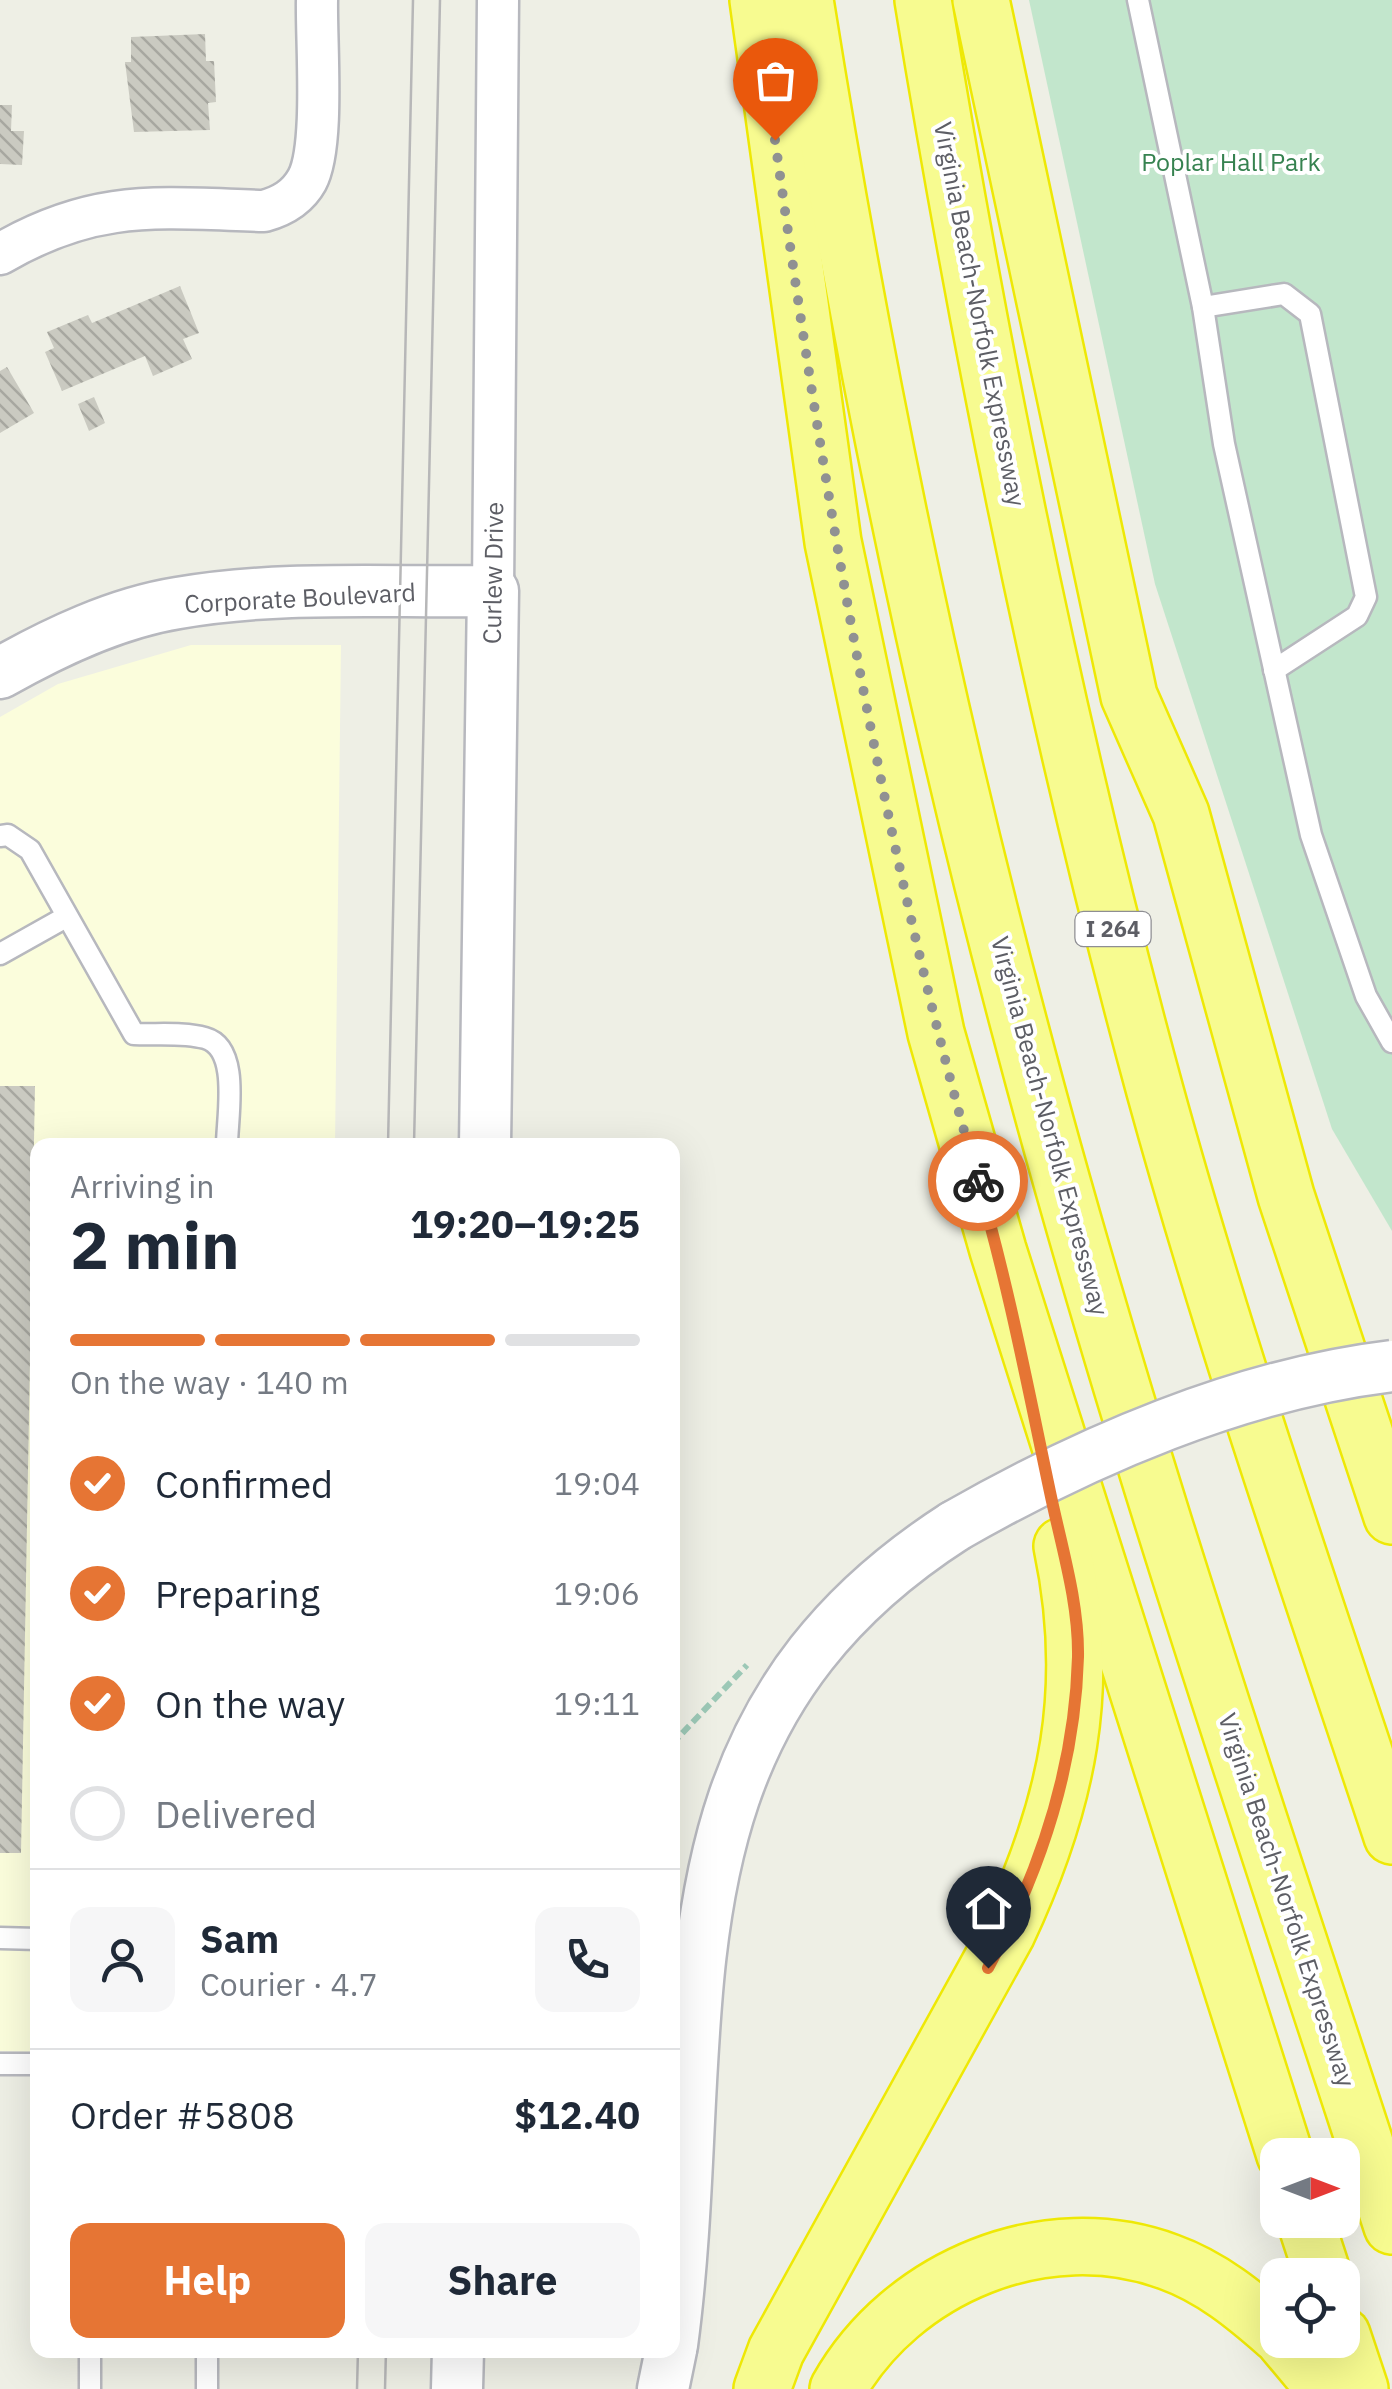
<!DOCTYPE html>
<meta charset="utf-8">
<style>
:root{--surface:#fff;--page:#f6f6f7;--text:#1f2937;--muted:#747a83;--line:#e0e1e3;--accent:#e67534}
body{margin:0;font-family:"IBM Plex Sans",sans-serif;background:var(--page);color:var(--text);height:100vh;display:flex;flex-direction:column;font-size:38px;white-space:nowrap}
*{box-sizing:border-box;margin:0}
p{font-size:32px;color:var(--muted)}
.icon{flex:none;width:55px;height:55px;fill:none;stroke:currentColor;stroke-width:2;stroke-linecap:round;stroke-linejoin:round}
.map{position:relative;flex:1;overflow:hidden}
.drawer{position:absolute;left:30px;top:1138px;width:650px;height:1220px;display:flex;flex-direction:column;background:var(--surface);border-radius:20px;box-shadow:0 10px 40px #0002}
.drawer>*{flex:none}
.needle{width:65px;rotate:90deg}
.tools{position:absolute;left:1260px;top:2138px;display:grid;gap:20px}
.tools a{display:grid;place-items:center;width:100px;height:100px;border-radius:20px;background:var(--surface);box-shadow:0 10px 40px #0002;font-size:50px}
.pin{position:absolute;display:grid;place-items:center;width:85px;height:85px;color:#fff;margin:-102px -42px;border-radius:50% 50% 50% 0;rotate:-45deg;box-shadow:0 0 10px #0007}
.pin .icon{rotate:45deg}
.courier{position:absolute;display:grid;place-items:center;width:100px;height:100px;margin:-50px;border:8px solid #e67534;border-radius:50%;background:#fff;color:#222;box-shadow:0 2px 12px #0007}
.summary em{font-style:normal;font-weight:700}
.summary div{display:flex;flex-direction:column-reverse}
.summary{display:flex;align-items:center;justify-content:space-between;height:170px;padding:0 40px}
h1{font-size:65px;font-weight:700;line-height:75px}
.bar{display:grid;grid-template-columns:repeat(4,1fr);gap:15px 10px;align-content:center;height:120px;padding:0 40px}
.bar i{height:12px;border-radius:8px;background:var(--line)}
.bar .on{background:var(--accent)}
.bar p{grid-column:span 4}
.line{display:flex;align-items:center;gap:25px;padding:0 40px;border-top:2px solid var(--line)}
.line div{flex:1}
.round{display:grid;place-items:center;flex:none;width:105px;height:105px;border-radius:20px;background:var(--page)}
ol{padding:0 40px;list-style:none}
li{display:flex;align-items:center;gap:30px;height:110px}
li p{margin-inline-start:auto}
li .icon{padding:10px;border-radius:50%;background:var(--accent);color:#fff;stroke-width:4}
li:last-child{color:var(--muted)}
li i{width:55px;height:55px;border:5px solid var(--line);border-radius:50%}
.button{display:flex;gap:20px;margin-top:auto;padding:20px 40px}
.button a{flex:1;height:115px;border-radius:20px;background:var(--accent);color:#fff;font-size:40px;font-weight:700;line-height:115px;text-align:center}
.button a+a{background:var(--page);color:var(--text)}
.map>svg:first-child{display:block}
</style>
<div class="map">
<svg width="1392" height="2389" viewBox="0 0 1392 2389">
<defs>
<pattern id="building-back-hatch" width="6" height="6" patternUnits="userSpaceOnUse" patternTransform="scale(2.5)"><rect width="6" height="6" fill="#cacac1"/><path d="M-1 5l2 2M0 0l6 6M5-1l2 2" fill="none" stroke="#a7a7a0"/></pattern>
</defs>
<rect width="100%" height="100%" fill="#eeefe5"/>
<path fill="#fbfddc" d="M191,645h150l-6,500h-297l-1,907 -37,-1v-1334l58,-33z"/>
<path fill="#c2e6cc" d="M1029,0h363v1231l-60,-102 -177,-545z"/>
<g fill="url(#building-back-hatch)">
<path d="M205,34l1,27h8l2,41 -8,1 2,27 -76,2 -9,-70h6v-25z"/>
<path d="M0,105h12l-1,26h13l-2,34 -22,-1z"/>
<path d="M180,286l19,47 -16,6 9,20 -39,17 -8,-20 -83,35 -17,-39 9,-4 -7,-16 41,-17 4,8z"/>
<path d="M7,367l27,46 -34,20v-62z"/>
<path d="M94,397l11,26 -16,8 -11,-27z"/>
<path d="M0,1086h35l-14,767h-21z"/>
</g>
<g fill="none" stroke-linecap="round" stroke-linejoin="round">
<g stroke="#b7b8be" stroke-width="25">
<g id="service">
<path d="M1138,0l65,307 21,137 87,391 55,161 26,46"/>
<path d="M1203,307l81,-13 26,20 56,283 -9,19 -83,54"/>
<path d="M0,836l8,-1 22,15 104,184c22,1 50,-2 71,4 36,10 22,79 22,107"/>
<path d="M0,954l66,-37"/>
<path d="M0,1938l38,1"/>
<path d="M0,2064h38"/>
<path d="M207,2350v39"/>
<path d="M90,2389v-39"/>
</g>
</g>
<g stroke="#b7b8be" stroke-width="45">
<g id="minor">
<path d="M0,254c96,-56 158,-46 264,-43 18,-5 33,-13 43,-31 18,-33 9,-138 10,-180"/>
<path d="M493,591l5,-591"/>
</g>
</g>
<g stroke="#b7b8be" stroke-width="55">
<g id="tertiary">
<path d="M0,673c55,-31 116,-60 178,-70 102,-18 212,-10 315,-12l-8,554"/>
<path d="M672,2345c43,-322 -36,-614 283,-819"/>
<path d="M457,2389l1,-39"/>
<path d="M663,2389l8,-39"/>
</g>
</g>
<g stroke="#eee805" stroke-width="60">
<g id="motorway">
<path d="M758,0l75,542 103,491 62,217 287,905"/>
<path d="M805,0c55,347 125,692 216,1032 106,402 242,798 371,1194"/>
<path d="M923,0c60,367 134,732 232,1091 69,251 155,498 237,745"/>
<path d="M981,0l148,696 52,118 105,382 106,320"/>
<path d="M1305,2220l18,55"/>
<path d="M1342,2335l18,54"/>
<path d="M1284,2340l41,49"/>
<path d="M762,2389l14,-38 231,-418c61,-130 85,-245 55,-387"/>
<path d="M838,2389c63,-112 208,-173 331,-127 42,15 76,43 109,72"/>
</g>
</g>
<path stroke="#9cc8b6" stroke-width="6" stroke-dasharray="10 5" stroke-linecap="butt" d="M672,1744l75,-79"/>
<use href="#service" stroke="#fff" stroke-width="20"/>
<use href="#minor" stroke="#fff" stroke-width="40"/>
<use href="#tertiary" stroke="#fff" stroke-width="50"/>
<use href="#motorway" stroke="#f7fb90" stroke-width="55"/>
<g stroke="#b7b7b8" stroke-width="2.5">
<path d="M388,1145l25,-1145"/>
<path d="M414,1145l26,-1145"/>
<path d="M357,2389l1,-39"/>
<path d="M385,2389l1,-39"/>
</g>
<g stroke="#b7b8be" stroke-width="55" stroke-linecap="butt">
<path id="tertiary-bridge" d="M955,1526c131,-75 286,-142 437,-160"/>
</g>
<use href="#tertiary-bridge" stroke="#fff" stroke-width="50"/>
</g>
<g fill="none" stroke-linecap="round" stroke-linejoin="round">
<path stroke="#909192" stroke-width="10" stroke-dasharray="0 18" d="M775,140c49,351 106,700 203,1041"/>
<path stroke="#e67534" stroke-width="12" d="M978,1181c30,102 50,207 72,311 11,53 29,110 28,165 -3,111 -38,215 -90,311"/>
</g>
<g text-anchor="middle" stroke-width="8" stroke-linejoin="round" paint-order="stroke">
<rect fill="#fff" stroke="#8e8e93" stroke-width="2.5" x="1075.5" y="912" width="75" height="34" rx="8"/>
<g font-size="22" font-weight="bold" fill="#5d5e65">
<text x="1113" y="937">I 264</text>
</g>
<g font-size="25" fill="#368250" stroke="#fff">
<text x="1231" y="171">Poplar Hall Park</text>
</g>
<g font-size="25" fill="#5d5e65" stroke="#fff">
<text transform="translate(980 314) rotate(79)" y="9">Virginia Beach-Norfolk Expressway</text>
<text transform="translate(493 573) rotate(-89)" y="9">Curlew Drive</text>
<text transform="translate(300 598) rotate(-3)" y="9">Corporate Boulevard</text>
<text transform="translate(1050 1126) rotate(75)" y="9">Virginia Beach-Norfolk Expressway</text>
<text transform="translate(1287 1900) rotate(72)" y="9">Virginia Beach-Norfolk Expressway</text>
</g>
</g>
</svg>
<div class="tools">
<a><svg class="needle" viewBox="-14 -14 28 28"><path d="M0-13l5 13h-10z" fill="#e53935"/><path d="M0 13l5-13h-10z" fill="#747a83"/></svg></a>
<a><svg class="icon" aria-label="locate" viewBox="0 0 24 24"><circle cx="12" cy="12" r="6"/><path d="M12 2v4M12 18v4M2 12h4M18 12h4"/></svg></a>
</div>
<div class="pin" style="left:775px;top:140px;background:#ea580c"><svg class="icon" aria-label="bag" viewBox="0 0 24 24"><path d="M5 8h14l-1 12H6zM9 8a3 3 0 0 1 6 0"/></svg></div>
<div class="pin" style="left:988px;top:1968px;background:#1f2937"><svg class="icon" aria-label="home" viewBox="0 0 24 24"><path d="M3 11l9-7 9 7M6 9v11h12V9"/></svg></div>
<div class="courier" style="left:978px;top:1181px"><svg class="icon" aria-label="bike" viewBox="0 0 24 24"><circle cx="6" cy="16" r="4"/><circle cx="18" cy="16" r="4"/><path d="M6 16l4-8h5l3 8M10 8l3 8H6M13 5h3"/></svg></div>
<section class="drawer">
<div class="summary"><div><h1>2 min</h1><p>Arriving in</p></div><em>19:20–19:25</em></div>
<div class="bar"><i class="on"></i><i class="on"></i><i class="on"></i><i></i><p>On the way · 140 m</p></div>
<ol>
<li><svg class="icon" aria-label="check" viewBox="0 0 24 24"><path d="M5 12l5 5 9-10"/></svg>Confirmed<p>19:04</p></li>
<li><svg class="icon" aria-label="check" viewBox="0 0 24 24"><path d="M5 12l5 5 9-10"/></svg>Preparing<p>19:06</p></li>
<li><svg class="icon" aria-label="check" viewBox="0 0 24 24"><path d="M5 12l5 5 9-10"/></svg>On the way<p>19:11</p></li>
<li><i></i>Delivered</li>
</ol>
<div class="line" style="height:180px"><a class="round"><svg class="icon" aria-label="person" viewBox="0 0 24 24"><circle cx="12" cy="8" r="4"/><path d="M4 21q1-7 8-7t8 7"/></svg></a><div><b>Sam</b><p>Courier · 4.7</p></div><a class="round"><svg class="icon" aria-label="phone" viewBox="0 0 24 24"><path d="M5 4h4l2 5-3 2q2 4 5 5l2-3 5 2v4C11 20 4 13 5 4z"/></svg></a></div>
<div class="line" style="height:130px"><div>Order #5808</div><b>$12.40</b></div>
<div class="button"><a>Help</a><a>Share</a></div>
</section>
</div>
